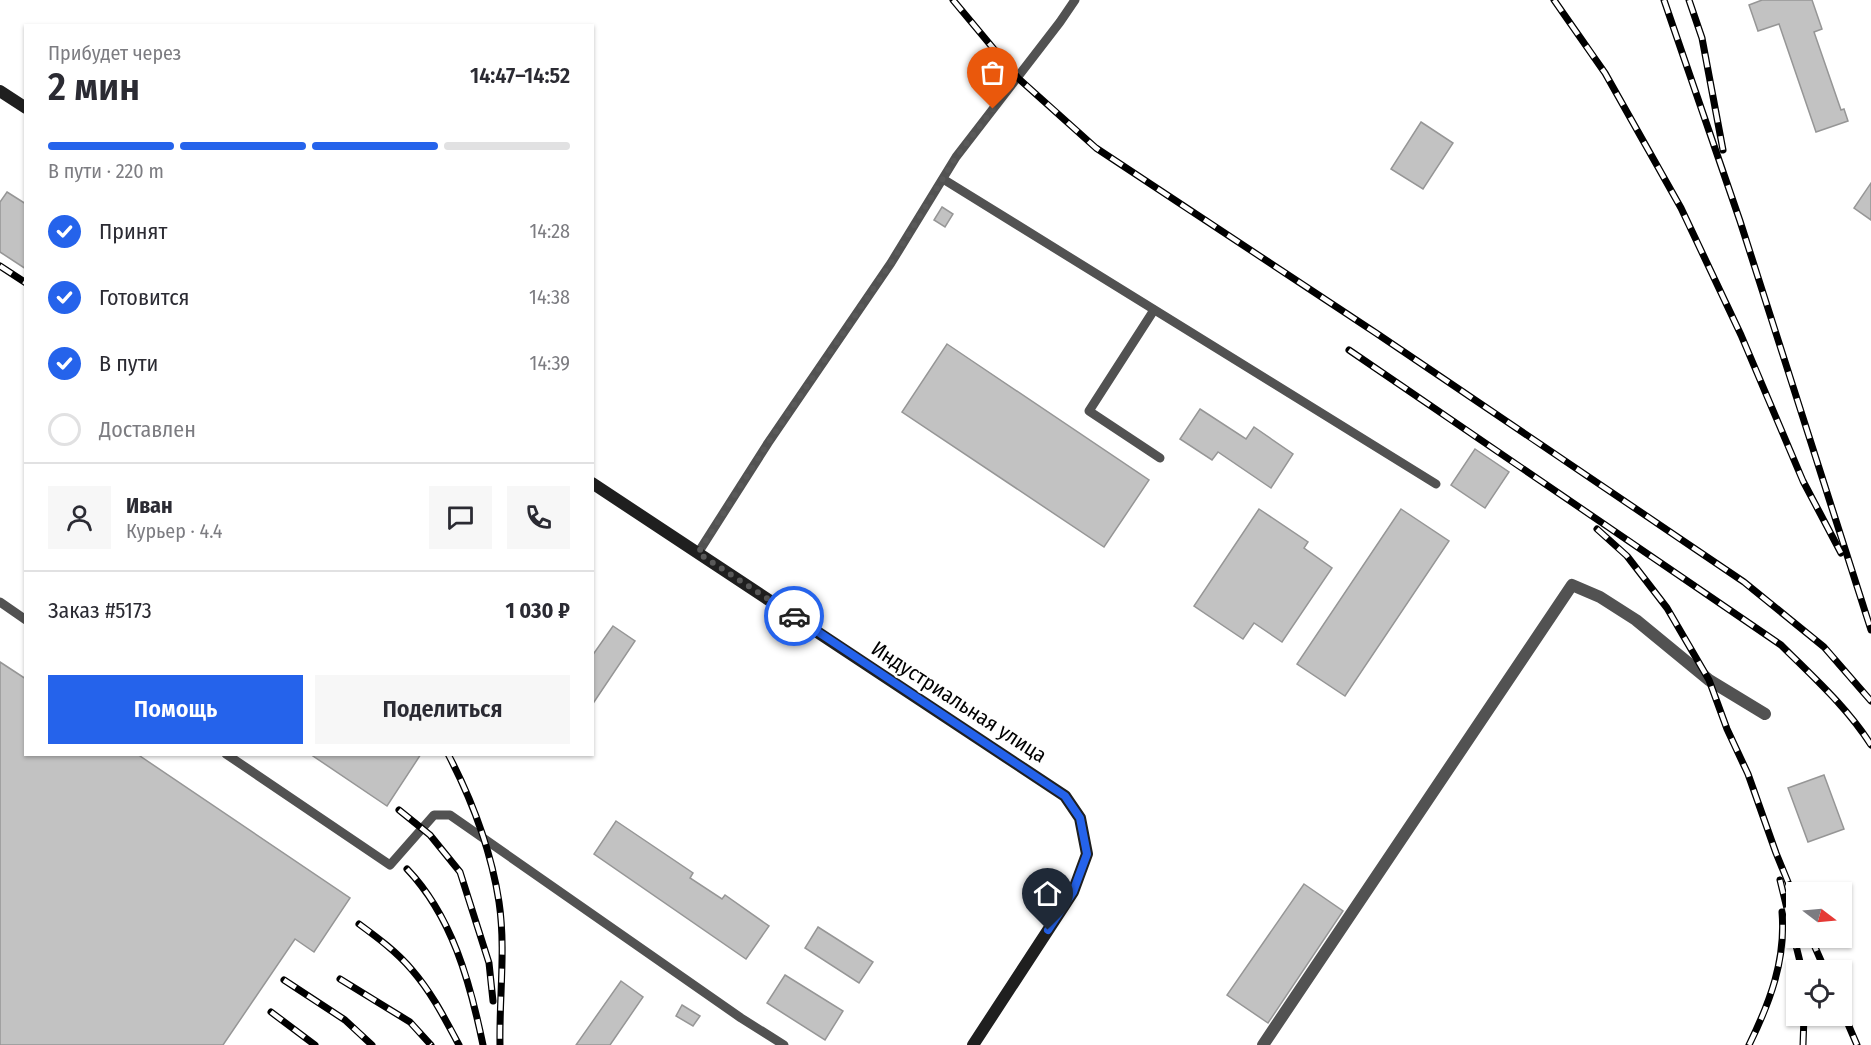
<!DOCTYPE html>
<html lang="ru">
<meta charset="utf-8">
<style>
:root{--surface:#fff;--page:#f7f7f7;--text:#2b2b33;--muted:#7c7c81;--line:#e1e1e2;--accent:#2563eb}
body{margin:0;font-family:"Fira Sans Condensed",sans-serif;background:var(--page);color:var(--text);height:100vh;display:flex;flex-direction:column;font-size:22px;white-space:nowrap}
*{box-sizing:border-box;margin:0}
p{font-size:20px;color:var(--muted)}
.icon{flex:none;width:33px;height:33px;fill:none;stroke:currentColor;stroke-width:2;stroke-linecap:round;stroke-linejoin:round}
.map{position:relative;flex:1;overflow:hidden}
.side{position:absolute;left:24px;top:24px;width:570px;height:732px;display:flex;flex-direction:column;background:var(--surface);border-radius:0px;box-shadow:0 2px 4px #0004}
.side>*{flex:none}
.needle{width:39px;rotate:106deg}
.buttons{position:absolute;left:1786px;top:882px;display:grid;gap:12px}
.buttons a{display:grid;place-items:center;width:66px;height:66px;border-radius:0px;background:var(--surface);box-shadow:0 2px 4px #0004;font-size:30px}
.pin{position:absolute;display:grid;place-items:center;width:51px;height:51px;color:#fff;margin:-62px -26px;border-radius:50% 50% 50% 0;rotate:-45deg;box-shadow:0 0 6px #0007}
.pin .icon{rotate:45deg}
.courier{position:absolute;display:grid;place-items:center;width:60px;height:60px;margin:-30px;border:4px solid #2563eb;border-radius:50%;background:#fff;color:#222;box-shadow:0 2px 8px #0007}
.headline em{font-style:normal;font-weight:600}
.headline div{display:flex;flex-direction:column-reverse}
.headline{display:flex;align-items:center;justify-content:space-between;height:102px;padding:0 24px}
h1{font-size:39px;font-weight:600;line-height:45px}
.bar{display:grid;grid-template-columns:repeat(4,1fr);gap:9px 6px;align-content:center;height:72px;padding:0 24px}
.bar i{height:8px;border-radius:4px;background:var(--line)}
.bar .selected{background:var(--accent)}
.bar p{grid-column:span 4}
.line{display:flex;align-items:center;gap:15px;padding:0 24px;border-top:2px solid var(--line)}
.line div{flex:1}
.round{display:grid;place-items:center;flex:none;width:63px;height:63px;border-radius:0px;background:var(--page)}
ol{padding:0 24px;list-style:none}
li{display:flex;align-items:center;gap:18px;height:66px}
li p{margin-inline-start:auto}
li .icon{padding:6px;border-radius:50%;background:var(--accent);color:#fff;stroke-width:4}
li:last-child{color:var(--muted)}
li i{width:33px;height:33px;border:3px solid var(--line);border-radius:50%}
.action{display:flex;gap:12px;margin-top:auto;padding:12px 24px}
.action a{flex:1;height:69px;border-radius:0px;background:var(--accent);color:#fff;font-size:24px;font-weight:600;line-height:69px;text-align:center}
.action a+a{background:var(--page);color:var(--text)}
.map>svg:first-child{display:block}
</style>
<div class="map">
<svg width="1871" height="1045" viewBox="0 0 1871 1045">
<rect width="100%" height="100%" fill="#fff"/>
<g fill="#c2c2c2" stroke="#969696" stroke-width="1.5">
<path d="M1762,0h50l10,29 -8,3 27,78 3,-1 4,12 -32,11 -37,-108 -21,7 -9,-26z"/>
<path d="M1421,122l32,21 -30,46 -32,-20z"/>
<path d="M1871,183v37l-17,-12z"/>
<path d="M7,192l19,12v65l-26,-17v-50z"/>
<path d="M942,207l11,7 -8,13 -11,-7z"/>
<path d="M947,344l202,136 -45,67 -202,-135z"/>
<path d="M1200,409l46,30 8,-12 39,27 -22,34 -53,-36 -6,8 -32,-21z"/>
<path d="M1475,449l34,23 -24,36 -34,-23z"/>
<path d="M1259,509l49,33 -4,6 28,20 -50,74 -28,-19 -11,16 -49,-33z"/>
<path d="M1401,509l48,32 -104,155 -48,-32z"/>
<path d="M613,626l22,15 -43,64v-49z"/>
<path d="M0,662l26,17v75h111l213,144 -36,54 -19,-13 -72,106h-223z"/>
<path d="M310,754h111l-34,52z"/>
<path d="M1824,775l20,54 -36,13 -20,-54z"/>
<path d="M616,821l77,52 -3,5 32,21 3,-4 44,31 -23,33 -152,-105z"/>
<path d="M1304,884l39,27 -75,112 -41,-28z"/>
<path d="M818,927l55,35 -14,21 -54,-35z"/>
<path d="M785,975l58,36 -18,29 -58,-37z"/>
<path d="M621,981l22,16 -33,48h-34z"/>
<path d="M682,1005l18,11 -7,10 -17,-10z"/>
</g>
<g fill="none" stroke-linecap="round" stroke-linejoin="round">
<g stroke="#525252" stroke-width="9">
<path d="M943,179l493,305"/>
<path d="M1154,310l-65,101 71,47"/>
<path d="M698,553l70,-110 123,-180 65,-106 104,-135 15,-22"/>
<path d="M0,602l26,18"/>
<path d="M226,754l164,111 44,-50h16l291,203 43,27"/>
</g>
<path stroke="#525252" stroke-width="12" d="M1263,1045l309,-460 28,12 36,23 73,60 56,34"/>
<g stroke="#1f1f1f" stroke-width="12">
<path d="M0,91l26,17"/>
<path d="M592,483l473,313 15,22 7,36 -14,38 -100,153"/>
</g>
<g stroke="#000" stroke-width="7">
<g id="rail">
<path d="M953,0l65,78 78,70 280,185 368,249 80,65 47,54"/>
<path d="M1554,0l51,73 76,135 60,127 62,146 38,72"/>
<path d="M1664,0l76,221 131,409"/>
<path d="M1689,0l13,38 21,112"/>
<path d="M0,266l26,17"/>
<path d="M1349,350l432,295c32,32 66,62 90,100"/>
<path d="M1597,529l30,27 40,52 42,72 18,49 21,45 28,79 21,51"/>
<path d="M448,754c24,46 43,96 51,148 7,47 0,96 1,143"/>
<path d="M399,810l31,25 30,37 29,91 4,38"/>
<path d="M407,869c45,47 63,113 76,176"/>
<path d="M1780,880l22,90"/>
<path d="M359,924c19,14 38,28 53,46 20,23 33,49 47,75"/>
<path d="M1811,938l14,32"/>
<path d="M340,979l70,43 21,23"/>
<path d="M284,980l61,40 27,25"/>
<path d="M1842,1010l15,35"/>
<path d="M271,1012l44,33"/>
<path d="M1749,1045c21,-43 37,-85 33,-133"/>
<path d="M1803,1045l1,-29"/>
</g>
</g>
<use href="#rail" stroke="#fff" stroke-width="4.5" stroke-dasharray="14" stroke-linecap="butt"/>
</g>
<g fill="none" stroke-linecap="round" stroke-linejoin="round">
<path stroke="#595959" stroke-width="6" stroke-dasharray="0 10.8" d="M794,616l-96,-63 70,-110 123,-180 65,-106 37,-48"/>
<path stroke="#2563eb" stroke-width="8" d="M794,616l271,180 15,22 7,36 -14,38 -25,38"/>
</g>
<g text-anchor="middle" stroke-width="5" stroke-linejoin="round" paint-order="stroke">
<g font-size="21" fill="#000" stroke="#fff">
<text transform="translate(959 702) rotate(33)" y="7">Индустриальная улица</text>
</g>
</g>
</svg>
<div class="buttons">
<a><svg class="needle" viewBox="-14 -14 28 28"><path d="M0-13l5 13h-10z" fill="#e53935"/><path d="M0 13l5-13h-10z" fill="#7c7c81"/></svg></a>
<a><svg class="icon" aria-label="locate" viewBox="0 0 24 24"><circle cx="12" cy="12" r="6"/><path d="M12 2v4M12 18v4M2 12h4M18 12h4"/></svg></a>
</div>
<div class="pin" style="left:993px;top:109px;background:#ea580c"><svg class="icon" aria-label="bag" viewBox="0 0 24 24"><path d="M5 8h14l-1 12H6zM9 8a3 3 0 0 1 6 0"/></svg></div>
<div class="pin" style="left:1048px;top:930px;background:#1f2937"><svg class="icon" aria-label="home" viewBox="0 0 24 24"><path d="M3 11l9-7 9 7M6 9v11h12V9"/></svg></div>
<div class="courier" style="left:794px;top:616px"><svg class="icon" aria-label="car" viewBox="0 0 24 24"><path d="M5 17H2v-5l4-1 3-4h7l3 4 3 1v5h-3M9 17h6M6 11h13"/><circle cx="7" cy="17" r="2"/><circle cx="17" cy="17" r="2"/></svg></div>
<section class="side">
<div class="headline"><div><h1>2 мин</h1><p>Прибудет через</p></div><em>14:47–14:52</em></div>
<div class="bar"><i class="selected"></i><i class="selected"></i><i class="selected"></i><i></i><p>В пути · 220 m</p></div>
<ol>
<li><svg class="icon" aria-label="check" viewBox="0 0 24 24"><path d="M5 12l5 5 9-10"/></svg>Принят<p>14:28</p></li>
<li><svg class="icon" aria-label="check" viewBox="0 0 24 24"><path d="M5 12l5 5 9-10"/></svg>Готовится<p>14:38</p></li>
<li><svg class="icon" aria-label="check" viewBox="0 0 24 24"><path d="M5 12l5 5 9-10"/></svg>В пути<p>14:39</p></li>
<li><i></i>Доставлен</li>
</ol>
<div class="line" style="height:108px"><a class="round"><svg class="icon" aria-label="person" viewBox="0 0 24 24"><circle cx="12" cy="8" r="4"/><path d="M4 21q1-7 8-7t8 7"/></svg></a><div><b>Иван</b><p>Курьер · 4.4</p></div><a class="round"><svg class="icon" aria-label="chat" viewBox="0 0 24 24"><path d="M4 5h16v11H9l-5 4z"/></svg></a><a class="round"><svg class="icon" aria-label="phone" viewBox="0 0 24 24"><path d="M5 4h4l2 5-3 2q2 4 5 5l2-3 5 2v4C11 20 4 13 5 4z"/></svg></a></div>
<div class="line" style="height:78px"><div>Заказ #5173</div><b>1 030 ₽</b></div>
<div class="action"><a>Помощь</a><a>Поделиться</a></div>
</section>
</div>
